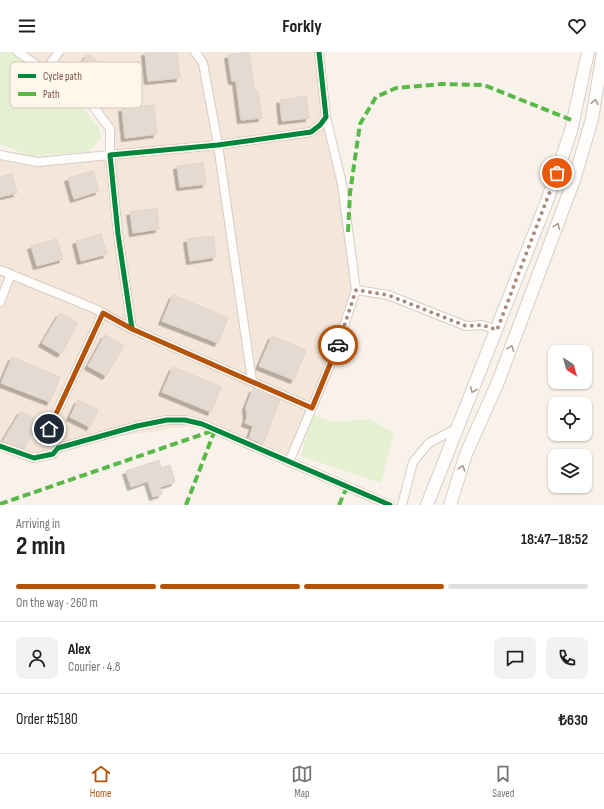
<!DOCTYPE html>
<meta charset="utf-8">
<style>
:root{--surface:#fff;--page:#f2f2f2;--text:#202124;--muted:#757577;--line:#e0e0e0;--accent:#b45309}
body{margin:0;font-family:"Sofia Sans Condensed",sans-serif;background:var(--page);color:var(--text);height:100vh;display:flex;flex-direction:column;font-size:15px;white-space:nowrap}
*{box-sizing:border-box;margin:0}
p{font-size:13px;color:var(--muted)}
.icon{flex:none;width:22px;height:22px;fill:none;stroke:currentColor;stroke-width:2;stroke-linecap:round;stroke-linejoin:round}
.map{position:relative;height:453px;overflow:hidden}
.sheet{display:flex;flex-direction:column;background:var(--surface);flex:1}
.sheet>*{flex:none}
.needle{width:26px;rotate:143deg}
.buttons{position:absolute;left:548px;top:293px;display:grid;gap:8px}
.buttons a{display:grid;place-items:center;width:44px;height:44px;border-radius:8px;background:var(--surface);box-shadow:0 1px 3px #0004;font-size:20px}
.pin{position:absolute;display:grid;place-items:center;width:34px;height:34px;color:#fff;margin:-17px;border:2px solid #fff;border-radius:50%;box-shadow:0 1px 4px #0007}
.courier{position:absolute;display:grid;place-items:center;width:40px;height:40px;margin:-20px;border:3px solid #b45309;border-radius:50%;background:#fff;color:#222;box-shadow:0 1px 5px #0007}
.headline em{font-style:normal;font-weight:700}
.headline div{display:flex;flex-direction:column-reverse}
.headline{display:flex;align-items:center;justify-content:space-between;height:68px;padding:0 16px}
h1{font-size:26px;font-weight:700;line-height:30px}
.bar{display:grid;grid-template-columns:repeat(4,1fr);gap:6px 4px;align-content:center;height:48px;padding:0 16px}
.bar i{height:5px;border-radius:3px;background:var(--line)}
.bar .current{background:var(--accent)}
.bar p{grid-column:span 4}
.line{display:flex;align-items:center;gap:10px;padding:0 16px;border-top:1px solid var(--line)}
.line div{flex:1}
.round{display:grid;place-items:center;flex:none;width:42px;height:42px;border-radius:8px;background:var(--page)}
header{display:flex;justify-content:space-between;align-items:center;height:52px;padding:0 16px;background:var(--surface);font-size:18px;font-weight:700}
.tab-bar{display:flex;justify-content:space-around;align-items:center;height:56px;border-top:1px solid var(--line);background:var(--surface);font-size:11px;color:var(--muted)}
.tab-bar a{display:grid;justify-items:center;gap:2px}
.tab-bar .current{color:var(--accent)}
.map>svg:first-child{display:block}
</style>
<header><svg class="icon" aria-label="menu" viewBox="0 0 24 24"><path d="M4 6h16M4 12h16M4 18h16"/></svg>Forkly<svg class="icon" aria-label="heart" viewBox="0 0 24 24"><path d="M12 20l-8-8c-3-5 5-10 8-4 3-6 11-1 8 4z"/></svg></header>
<div class="map">
<svg width="604" height="453" viewBox="0 0 604 453">
<defs>
<filter id="shadow"><feDropShadow dx="-3.5" dy="3.5" stdDeviation="0" flood-color="#0004"/></filter>
</defs>
<rect width="100%" height="100%" fill="#f8f2ea"/>
<path fill="#f4e6d8" d="M18,0h301l7,65 16,67 14,106 -67,172 -87,-38 -126,19 -42,15 -34,-12v-291l37,7 73,-7v-26l-11,-16z"/>
<g fill="#e5f0d3">
<path d="M0,0h13l63,48 23,28 2,10 -12,14 -58,4 -31,-12z"/>
<path d="M312,362l21,8 37,-3 24,14 -13,50 -80,-27z"/>
</g>
<g fill="#e5dad1" stroke="#e2d4cb" filter="url(#shadow)">
<path d="M145,0h32l3,26 -32,3z"/>
<path d="M249,0l6,40 3,-1 4,27 -21,2 -5,-39h-4l-4,-26z"/>
<path d="M88,2l17,13 -15,20 -17,-12z"/>
<path d="M306,44l3,22 -27,3 -2,-21z"/>
<path d="M154,53l3,29 -32,4 -3,-30z"/>
<path d="M203,111l3,21 -26,3 -3,-21z"/>
<path d="M93,119l6,20 -25,8 -6,-21z"/>
<path d="M12,122l5,19 -17,4v-20z"/>
<path d="M157,156l2,21 -26,4 -3,-21z"/>
<path d="M101,182l6,20 -26,7 -5,-20z"/>
<path d="M214,184l2,21 -26,4 -3,-22z"/>
<path d="M57,187l6,20 -26,7 -6,-20z"/>
<path d="M173,243l55,23 -10,25 -56,-22z"/>
<path d="M60,261l18,10 -17,31 -19,-11z"/>
<path d="M105,283l19,11 -18,30 -18,-10z"/>
<path d="M272,284l34,14 -12,30 -35,-14z"/>
<path d="M12,305l48,20 -10,25 -49,-19z"/>
<path d="M173,315l48,20 -10,25 -49,-20z"/>
<path d="M253,337l27,11 -17,44 -14,-6 4,-12 -8,-3 2,-6 -1,-10z"/>
<path d="M78,348l20,10 -8,17 -20,-10z"/>
<path d="M21,359l18,11 -15,27 -21,-8z"/>
<path d="M159,408l2,8 9,-3 5,17 -15,5 2,7 -9,3 -5,-16 -17,6 -5,-16z"/>
</g>
<g fill="none" stroke-linecap="round" stroke-linejoin="round">
<g stroke="#d7cdc6" stroke-width="10">
<g id="street">
<path d="M195,0l8,11 15,82 34,236"/>
<path d="M45,19l14,-19"/>
<path d="M0,103l37,7 73,-7v-26l-20,-27 -72,-50"/>
<path d="M0,218l93,38 39,21 180,79"/>
<path d="M356,238l32,5 78,31 16,-1 15,5"/>
<path d="M0,250l11,-28"/>
<path d="M132,277l-14,-95 -8,-79 108,-10 93,-13 9,-7 6,-8 -7,-65"/>
<path d="M49,377l54,-116"/>
<path d="M0,394l34,12 19,-4 5,-6 79,-22 30,-6h18l17,4 188,81"/>
<path d="M289,410l46,-109 21,-63 -14,-106 -16,-67"/>
<path d="M402,453l11,-43 16,-19 28,-15"/>
</g>
</g>
<g stroke="#d8cdc6" stroke-width="14">
<g id="secondary">
<path d="M427,453l120,-304 24,-70 17,-79"/>
<path d="M450,453l16,-51 32,-72 76,-202 18,-61 11,-67"/>
</g>
</g>
<use href="#street" stroke="#fefdfc" stroke-width="8"/>
<use href="#secondary" stroke="#fefdfc" stroke-width="12"/>
<g stroke="#58b947" stroke-width="4" stroke-dasharray="8 4" stroke-linecap="butt">
<path d="M348,180l2,-39 10,-69 16,-27 20,-9 46,-4 42,1 90,36"/>
<path d="M0,452l215,-74"/>
<path d="M186,453l29,-75"/>
<path d="M339,453l8,-18"/>
</g>
<g stroke="#fff7ec" stroke-width="8">
<g id="cycleway">
<path d="M132,277l-14,-95 -8,-79 108,-10 93,-13 9,-7 6,-8 -7,-65"/>
<path d="M0,394l34,12 19,-4 5,-6 79,-22 30,-6h18l17,4 188,81"/>
</g>
</g>
<use href="#cycleway" stroke="#00873e" stroke-width="5"/>
</g>
<defs><path id="oneway-chevron" d="M-2-3.5L2.5 0L-2 3.5" fill="none" stroke-width="1.6" stroke-linecap="round" stroke-linejoin="round"/></defs>
<g stroke="#af998f">
<use href="#oneway-chevron" transform="translate(595 50) rotate(-81)"/>
<use href="#oneway-chevron" transform="translate(557 174) rotate(-69)"/>
<use href="#oneway-chevron" transform="translate(511 296) rotate(-69)"/>
<use href="#oneway-chevron" transform="translate(473 338) rotate(112)"/>
<use href="#oneway-chevron" transform="translate(462 416) rotate(-72)"/>
</g>
<g fill="none" stroke-linecap="round" stroke-linejoin="round">
<path stroke="#a68d7f" stroke-width="4" stroke-dasharray="0 7.2" d="M338,293l18,-55 32,5 78,31 16,-1 15,5 60,-157"/>
<path stroke="#b45309" stroke-width="5" d="M49,377l54,-116 29,16 180,79 26,-63"/>
</g>
<rect x="10" y="10" width="132" height="46" rx="6" fill="#fff7ec" stroke="#d7c7ba" stroke-width="1"/>
<rect x="18" y="22" width="18" height="4" fill="#00873e"/>
<rect x="18" y="40" width="18" height="4" fill="#58b947"/>
<g font-size="11" fill="#7a5646">
<text x="43" y="28">Cycle path</text>
<text x="43" y="46">Path</text>
</g>
</svg>
<div class="buttons">
<a><svg class="needle" viewBox="-14 -14 28 28"><path d="M0-13l5 13h-10z" fill="#e53935"/><path d="M0 13l5-13h-10z" fill="#757577"/></svg></a>
<a><svg class="icon" aria-label="locate" viewBox="0 0 24 24"><circle cx="12" cy="12" r="6"/><path d="M12 2v4M12 18v4M2 12h4M18 12h4"/></svg></a>
<a><svg class="icon" aria-label="layers" viewBox="0 0 24 24"><path d="M12 4l9 5-9 5-9-5zM3 14l9 5 9-5"/></svg></a>
</div>
<div class="pin" style="left:557px;top:121px;background:#ea580c"><svg class="icon" aria-label="bag" viewBox="0 0 24 24"><path d="M5 8h14l-1 12H6zM9 8a3 3 0 0 1 6 0"/></svg></div>
<div class="pin" style="left:49px;top:377px;background:#1f2937"><svg class="icon" aria-label="home" viewBox="0 0 24 24"><path d="M3 11l9-7 9 7M6 9v11h12V9"/></svg></div>
<div class="courier" style="left:338px;top:293px"><svg class="icon" aria-label="car" viewBox="0 0 24 24"><path d="M5 17H2v-5l4-1 3-4h7l3 4 3 1v5h-3M9 17h6M6 11h13"/><circle cx="7" cy="17" r="2"/><circle cx="17" cy="17" r="2"/></svg></div>
</div>
<section class="sheet">
<div class="headline"><div><h1>2 min</h1><p>Arriving in</p></div><em>18:47–18:52</em></div>
<div class="bar"><i class="current"></i><i class="current"></i><i class="current"></i><i></i><p>On the way · 260 m</p></div>
<div class="line" style="height:72px"><a class="round"><svg class="icon" aria-label="person" viewBox="0 0 24 24"><circle cx="12" cy="8" r="4"/><path d="M4 21q1-7 8-7t8 7"/></svg></a><div><b>Alex</b><p>Courier · 4.8</p></div><a class="round"><svg class="icon" aria-label="chat" viewBox="0 0 24 24"><path d="M4 5h16v11H9l-5 4z"/></svg></a><a class="round"><svg class="icon" aria-label="phone" viewBox="0 0 24 24"><path d="M5 4h4l2 5-3 2q2 4 5 5l2-3 5 2v4C11 20 4 13 5 4z"/></svg></a></div>
<div class="line" style="height:52px"><div>Order #5180</div><b>₺630</b></div>
</section>
<nav class="tab-bar">
<a class="current"><svg class="icon" aria-label="home" viewBox="0 0 24 24"><path d="M3 11l9-7 9 7M6 9v11h12V9"/></svg>Home</a>
<a><svg class="icon" aria-label="map" viewBox="0 0 24 24"><path d="M3 6l6-2 6 2 6-2v14l-6 2-6-2-6 2zM9 4v14M15 6v14"/></svg>Map</a>
<a><svg class="icon" aria-label="saved" viewBox="0 0 24 24"><path d="M7 4h10v16l-5-4-5 4z"/></svg>Saved</a>
</nav>
